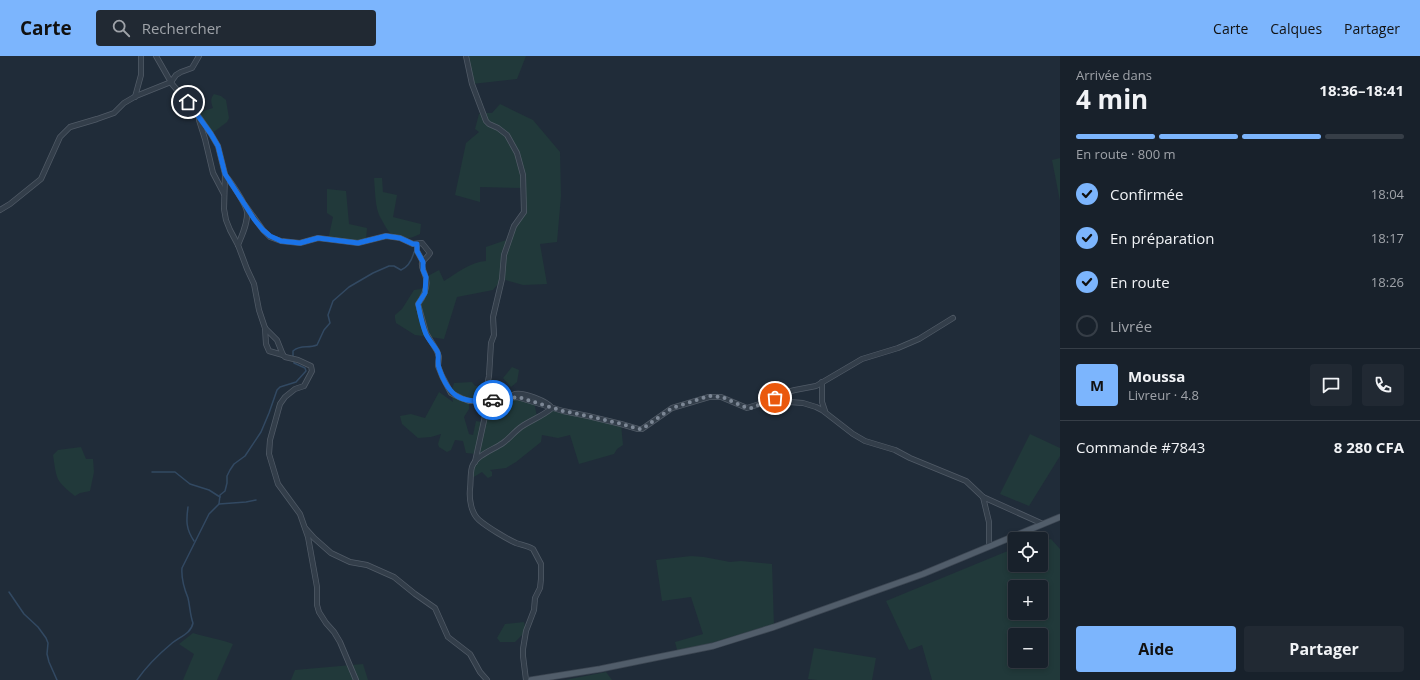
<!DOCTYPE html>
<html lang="fr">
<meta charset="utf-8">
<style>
:root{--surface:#18212b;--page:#212933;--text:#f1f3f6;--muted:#9fa3a9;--line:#363e47;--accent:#7cb5fd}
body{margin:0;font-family:"Open Sans",sans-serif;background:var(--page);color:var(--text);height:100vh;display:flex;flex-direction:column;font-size:15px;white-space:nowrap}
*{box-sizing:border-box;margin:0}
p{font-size:13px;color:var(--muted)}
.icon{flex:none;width:22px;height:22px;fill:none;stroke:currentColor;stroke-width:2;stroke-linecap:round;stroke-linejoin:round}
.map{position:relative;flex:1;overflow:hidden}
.panel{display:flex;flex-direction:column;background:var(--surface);width:360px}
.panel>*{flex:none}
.fabs{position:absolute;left:1008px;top:476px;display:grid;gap:8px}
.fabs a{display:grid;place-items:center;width:40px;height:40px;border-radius:4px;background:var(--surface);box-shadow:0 2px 6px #0003,0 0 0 1px var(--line);font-size:20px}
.pin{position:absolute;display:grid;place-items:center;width:34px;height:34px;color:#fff;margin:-17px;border:2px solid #fff;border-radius:50%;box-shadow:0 1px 4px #0007}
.courier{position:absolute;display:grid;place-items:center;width:40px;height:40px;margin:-20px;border:3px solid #1a73e8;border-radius:50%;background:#fff;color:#222;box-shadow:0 1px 5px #0007}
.headline em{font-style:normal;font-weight:700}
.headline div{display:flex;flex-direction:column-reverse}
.headline{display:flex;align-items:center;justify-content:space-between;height:68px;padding:0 16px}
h1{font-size:26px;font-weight:700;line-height:30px}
.bar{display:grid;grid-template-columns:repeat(4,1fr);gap:6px 4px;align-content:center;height:48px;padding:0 16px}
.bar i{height:5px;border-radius:3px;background:var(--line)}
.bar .current{background:var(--accent)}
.bar p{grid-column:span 4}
.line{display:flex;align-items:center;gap:10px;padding:0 16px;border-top:1px solid var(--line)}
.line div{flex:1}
.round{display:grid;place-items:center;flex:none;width:42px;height:42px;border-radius:4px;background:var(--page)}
ol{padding:0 16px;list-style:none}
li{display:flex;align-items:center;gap:12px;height:44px}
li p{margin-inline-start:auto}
li .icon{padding:4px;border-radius:50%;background:var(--accent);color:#111;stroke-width:4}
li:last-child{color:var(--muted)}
li i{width:22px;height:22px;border:2px solid var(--line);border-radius:50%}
.primary-button{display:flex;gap:8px;margin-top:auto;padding:8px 16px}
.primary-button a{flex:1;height:46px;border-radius:4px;background:var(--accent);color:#111;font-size:16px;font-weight:700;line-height:46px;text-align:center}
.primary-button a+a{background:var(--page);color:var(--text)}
header{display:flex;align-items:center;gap:24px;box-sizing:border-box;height:56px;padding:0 20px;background:var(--accent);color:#111}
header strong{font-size:19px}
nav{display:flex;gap:22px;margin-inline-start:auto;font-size:14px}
.search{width:280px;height:36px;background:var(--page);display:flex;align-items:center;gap:10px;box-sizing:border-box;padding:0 14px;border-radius:4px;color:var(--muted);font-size:15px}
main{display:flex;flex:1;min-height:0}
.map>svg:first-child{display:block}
</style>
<header>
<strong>Carte</strong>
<div class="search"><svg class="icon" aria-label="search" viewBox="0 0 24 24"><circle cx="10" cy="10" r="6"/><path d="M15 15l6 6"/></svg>Rechercher</div>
<nav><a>Carte</a><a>Calques</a><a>Partager</a></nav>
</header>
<main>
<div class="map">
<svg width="1060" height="624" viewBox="0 0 1060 624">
<rect width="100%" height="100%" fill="#202c39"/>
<g fill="#21393a" fill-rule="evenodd">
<path d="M466,0h60l-9,23 -45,5z"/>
<path d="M214,38l7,2 5,4 3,18 -2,4 -16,12 -14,-21 16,-5c-2,-6 -3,-9 1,-14z"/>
<path d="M500,48l33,16 27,32 1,44 -4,46 -17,2 7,40 -24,1 -21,-6 -9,11 -36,7 -13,42 -29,-4 -19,-12 -1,-5v-3l7,-6 12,-19 7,-1 5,-4v-8l13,-7 5,11c13,-8 26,-19 42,-20v-14l23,-8 5,-13 9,-11v-27l-43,-1v15l-25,-7 11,-52 13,-11 -4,-3 4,-15 4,-1h9z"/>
<path d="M1060,102v43l-8,-41z"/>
<path d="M374,122h8l1,14 14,3 -4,22 28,7 -1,10c-16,8 -28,6 -36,-10 -2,-4 -5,-8 -6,-12 -3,-10 -3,-23 -4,-34z"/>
<path d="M327,133l19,2 3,33 18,4 -1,12 -8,3 -30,-3 5,-23 -6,-4z"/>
<path d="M512,311l7,3 -2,12 -6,5 -8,-9z"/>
<path d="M472,326l3,4h12l-1,14 31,-3 17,5 3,15 15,-9 69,16 2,21 -6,4 -3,5 -35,10 -9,-29 -12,3 -16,-3 -1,7 -25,20 -10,6 -16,2 2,2v4l-4,2 -6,-6 -10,6 -3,-11h3l4,-13 -10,-1 -3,-12 -8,-1 -4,10 -4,2 -8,-5 -1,-3 3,-10 -10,3 -13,1 -16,-14 -2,-8 11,-2 14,4 14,-26 14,10 -2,-9 3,-10zM484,346l-2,20 -6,-1 -3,14 -4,-1 -5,-17 5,-8v-6z"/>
<path d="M1030,378l30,14v8l-31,50 -29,-12z"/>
<path d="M81,391l5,12h7l1,13 -4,19 -10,2 -5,3c-20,-16 -18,-16 -22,-41l5,-5z"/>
<path d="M1051,483l9,10v131h-128l-10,-35 -13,5 -23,-49 129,-53v17h26v-24zM1015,531h26v26h-26zM1015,579h26v26h-26z"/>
<path d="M691,500l13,1 26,5 11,-1 31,3 2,63 -96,26 -3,-11 28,-8 -12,-37 -29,4 -6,-41z"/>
<path d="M524,566l2,9 -11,11h-15l-3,-4 8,-14z"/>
<path d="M193,577c13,4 27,6 40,11l-16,36h-34l11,-26 -15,-10z"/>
<path d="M814,592l62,10 -4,22h-55l-9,-1z"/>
<path d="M363,608l5,16h-77l4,-10z"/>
<path d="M606,616l6,8h-47z"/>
</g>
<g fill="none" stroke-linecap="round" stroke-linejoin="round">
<g stroke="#324962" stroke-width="1.5">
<path d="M293,301v-6c8,-7 15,-2 24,-6l7,-15 6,-7 -2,-8 5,-14 16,-14 24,-14 16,-7h5l7,4c7,-3 11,-10 13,-18"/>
<path d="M152,416h23l15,12 19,6 11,7"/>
<path d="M219,448l27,-2 10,-2"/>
<path d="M188,451c-2,14 -2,22 6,34"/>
<path d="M9,536l15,22 14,13 8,11 2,5 -1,11 2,8 8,18"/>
<path d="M137,624c9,-13 22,-26 34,-36 8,-7 20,-10 22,-21 -3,-8 -3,-17 -5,-25 -4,-10 -7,-19 -6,-30l27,-54 10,-10 1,-9 5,-4 2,-8v-7l3,-6 4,-6 11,-8 16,-24 8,-19 8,-23 3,-3 16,-5 10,-11 -1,-3 -11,-5v-2"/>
</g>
<g stroke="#515b67" stroke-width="6">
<g id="minor">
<path d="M156,0l16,28 22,26 17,24 7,12 7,28 -1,35 2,11 4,10 8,15 9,24 7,15 5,26 6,18 12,12 6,15 2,2 13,3 13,6 1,5 -8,15 -9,3 -10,8 -5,7 -10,36 -1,14 9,30 22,30 8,23 9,50v18l2,7 7,11 8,9 6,10 16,38"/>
<path d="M466,0l6,28 14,37 3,3 9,4 9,7 10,18 6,22 1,37 -10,14 -10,29 -2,24 -9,38 1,18 -3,8 -2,33 -5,25 1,15 -10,46"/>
<path d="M135,41l6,-22v-19"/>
<path d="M199,64l6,19 8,34 11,21"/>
<path d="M225,119c6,7 21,29 22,37 1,11 -5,23 -9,33"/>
<path d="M245,149l18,25 7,7 11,4 19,2 18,-5 40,5 28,-7 14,2 13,6 9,-1 8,10c-2,4 -6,6 -8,10 -1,4 2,8 3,12 4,10 -1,21 -7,29l8,29 11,18 2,6 -1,9 4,10 9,17 10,5 8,3h12l36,-4 46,14 25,5 33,8 17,5h4l30,-21 37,-11h12l26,11 19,-6 9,-1 28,2 13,4 6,3 31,24 12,7 30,9 15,8 56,23 17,16 60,27"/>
<path d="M0,154l10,-6 31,-25 19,-42 10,-10 27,-8 17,-6 10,-10 12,-7 35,-14 5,-7 5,-3 11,-4 7,-12"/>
<path d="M417,188v7l6,11"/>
<path d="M265,272l1,16 3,7 14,4"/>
<path d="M822,326v20l3,9"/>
<path d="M509,341c1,0 5,-3 6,-3 8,-2 32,7 37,14 -9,8 -21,12 -31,19 -7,5 -12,12 -18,16 -10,7 -27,12 -31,24 -2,7 -1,15 -2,22 -1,10 1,24 9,31 8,7 28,19 37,23 6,2 12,3 17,6l8,15v15l-1,9 -5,10 -1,12 -8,21 -3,18v7l3,24"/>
<path d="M769,345l14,-8 12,-3 21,-4 46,-27 36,-11 21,-9 34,-21"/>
<path d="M983,441l6,25v24"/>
<path d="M306,473l8,9 17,15 19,9 17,3 27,12 21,17 20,14 13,29 22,17 10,18 7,8"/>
</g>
</g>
<g stroke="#3d4753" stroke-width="7">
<path id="major" d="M531,624l69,-11 113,-23 61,-19 149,-53 137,-57"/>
</g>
<use href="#minor" stroke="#333e4a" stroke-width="4.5"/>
<use href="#major" stroke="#515d6a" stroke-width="5.5"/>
</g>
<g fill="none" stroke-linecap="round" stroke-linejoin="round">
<path stroke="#7c8795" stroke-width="4" stroke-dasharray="0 7.2" d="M493,344l25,-3 45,14 25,5 34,8 16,5h4l30,-21 37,-12 13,1 25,11h4l24,-10"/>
<path stroke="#1a73e8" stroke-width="5" d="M188,46l23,32 7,12 7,28 29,45 9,11 7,6 11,5 19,2 18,-5 40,5 28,-7 14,2 13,6h4v7l6,11v8l3,7 -1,16 -7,11c2,10 4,21 8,30 3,7 9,12 12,19 1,5 -1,10 1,15 10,30 23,36 54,32"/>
</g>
</svg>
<div class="fabs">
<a><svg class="icon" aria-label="locate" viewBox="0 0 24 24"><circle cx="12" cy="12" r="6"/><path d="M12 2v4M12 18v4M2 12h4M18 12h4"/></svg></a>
<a>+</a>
<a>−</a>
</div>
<div class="pin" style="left:775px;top:342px;background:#ea580c"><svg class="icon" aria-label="bag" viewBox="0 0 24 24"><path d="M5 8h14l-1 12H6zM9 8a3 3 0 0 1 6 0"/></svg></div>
<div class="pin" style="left:188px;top:46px;background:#1f2937"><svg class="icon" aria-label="home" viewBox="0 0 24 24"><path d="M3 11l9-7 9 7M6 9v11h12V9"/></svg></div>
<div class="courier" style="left:493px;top:344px"><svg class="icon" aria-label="car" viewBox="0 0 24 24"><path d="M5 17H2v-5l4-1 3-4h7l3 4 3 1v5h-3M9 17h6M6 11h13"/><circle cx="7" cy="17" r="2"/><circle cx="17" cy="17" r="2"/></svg></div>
</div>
<section class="panel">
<div class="headline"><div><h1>4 min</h1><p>Arrivée dans</p></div><em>18:36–18:41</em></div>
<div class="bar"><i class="current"></i><i class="current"></i><i class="current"></i><i></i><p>En route · 800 m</p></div>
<ol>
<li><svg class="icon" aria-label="check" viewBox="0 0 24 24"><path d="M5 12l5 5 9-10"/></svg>Confirmée<p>18:04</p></li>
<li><svg class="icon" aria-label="check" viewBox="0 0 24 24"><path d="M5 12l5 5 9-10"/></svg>En préparation<p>18:17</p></li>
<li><svg class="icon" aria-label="check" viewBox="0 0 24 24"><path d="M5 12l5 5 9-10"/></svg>En route<p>18:26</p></li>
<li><i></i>Livrée</li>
</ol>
<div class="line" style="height:72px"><b class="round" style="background:var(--accent);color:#111">M</b><div><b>Moussa</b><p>Livreur · 4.8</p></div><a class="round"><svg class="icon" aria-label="chat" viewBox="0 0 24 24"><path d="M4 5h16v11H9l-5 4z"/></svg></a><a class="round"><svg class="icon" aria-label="phone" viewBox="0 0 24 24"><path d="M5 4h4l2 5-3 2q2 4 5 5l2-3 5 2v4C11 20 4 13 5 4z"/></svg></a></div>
<div class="line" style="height:52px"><div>Commande #7843</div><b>8 280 CFA</b></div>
<div class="primary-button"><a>Aide</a><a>Partager</a></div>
</section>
</main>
